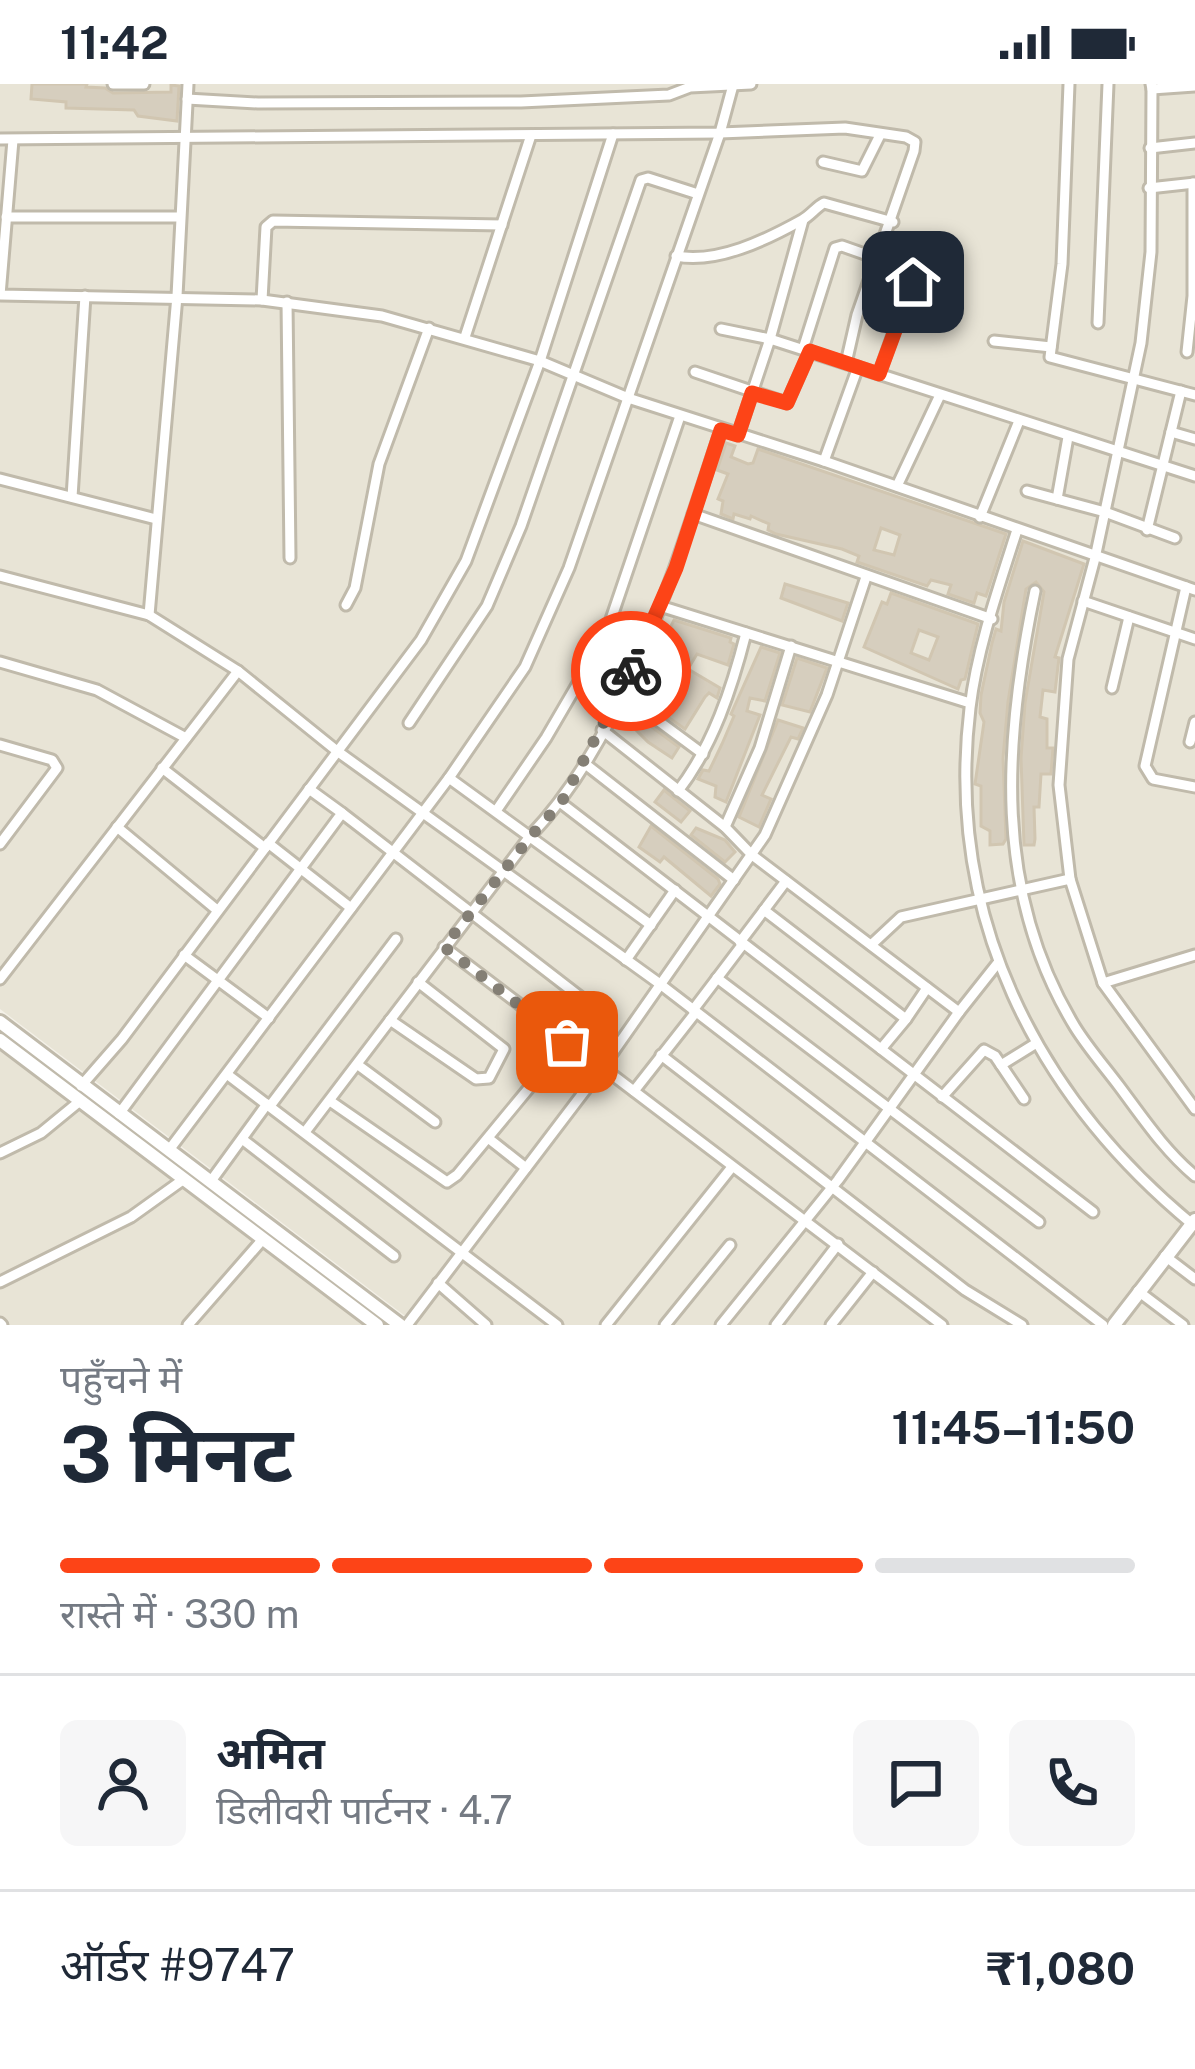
<!DOCTYPE html>
<html lang="hi">
<meta charset="utf-8">
<style>
:root{--surface:#fff;--page:#f6f6f7;--text:#1f2937;--muted:#747a83;--line:#e0e1e3;--accent:#fd4417}
body{margin:0;font-family:"Public Sans","Noto Sans Devanagari",sans-serif;background:var(--page);color:var(--text);height:100vh;display:flex;flex-direction:column;font-size:45px;white-space:nowrap}
*{box-sizing:border-box;margin:0}
p{font-size:39px;color:var(--muted)}
.icon{flex:none;width:66px;height:66px;fill:none;stroke:currentColor;stroke-width:2;stroke-linecap:round;stroke-linejoin:round}
.map{position:relative;height:1241px;overflow:hidden}
.drawer{display:flex;flex-direction:column;background:var(--surface);flex:1}
.drawer>*{flex:none}
.pin{position:absolute;display:grid;place-items:center;width:102px;height:102px;color:#fff;margin:-51px;border-radius:24px;box-shadow:0 6px 18px #0006}
.courier{position:absolute;display:grid;place-items:center;width:120px;height:120px;margin:-60px;border:9px solid #fd4417;border-radius:50%;background:#fff;color:#222;box-shadow:0 3px 15px #0007}
.head em{font-style:normal;font-weight:700}
.head div{display:flex;flex-direction:column-reverse}
.head{display:flex;align-items:center;justify-content:space-between;height:204px;padding:0 60px}
h1{font-size:78px;font-weight:700;line-height:90px}
.bar{display:grid;grid-template-columns:repeat(4,1fr);gap:18px 12px;align-content:center;height:144px;padding:0 60px}
.bar i{height:15px;border-radius:9px;background:var(--line)}
.bar .on{background:var(--accent)}
.bar p{grid-column:span 4}
.line{display:flex;align-items:center;gap:30px;padding:0 60px;border-top:3px solid var(--line)}
.line div{flex:1}
.round{display:grid;place-items:center;flex:none;width:126px;height:126px;border-radius:18px;background:var(--page)}
.status{display:flex;justify-content:space-between;align-items:center;height:84px;padding:0 60px;background:var(--surface);direction:ltr}
.status svg{height:33px;fill:currentColor}
.map>svg:first-child{display:block}
</style>
<div class="status"><b>11:42</b><svg viewBox="0 0 49 12"><path d="M0 12V9h3v3zM5 12V6h3v6zM10 12V3h3v9zM15 12V0h3v12zM26 1h20v11H26zM47 4h2v5h-2z"/></svg></div>
<div class="map">
<svg width="1195" height="1241" viewBox="0 0 1195 1241">
<rect width="100%" height="100%" fill="#f4f1e8"/>
<g fill="#e8e4d6">
<path d="M0,0h1195v1241h-778l-417,-316z"/>
<path d="M0,967l97,72 271,202h-368z"/>
</g>
<g fill="#d6cebe" stroke="#d1c6b1" stroke-width="3" fill-rule="evenodd">
<path d="M32,0h55l-1,3 19,1 8,5 58,-1v-7l8,1 -2,35 -39,-5 -4,-6 -68,-2v-6l-35,-3z"/>
<path d="M726,359l9,3 -4,11 17,7 5,-1 5,-14 248,85 -20,62 -9,-3 -3,10 -26,-9 3,-9 -20,-5 -4,6 -70,-24 2,-6 -17,-7 -66,-15 -8,-4 1,-6 -18,-8 -1,3 -16,-5 -1,5 -12,-5 2,-13 -5,-2 10,-25 -11,-4zM881,444l19,7 -6,20 -20,-5z"/>
<path d="M1023,457l61,23 -29,93 4,1 -4,34 -12,-2 -3,27 7,2v29h6l-2,26h-10l-2,33h-5l1,32 -1,6h-10l-3,-87 4,-55 19,-111 -8,-10 -10,7 -18,113 -5,56 3,81 -3,5 -13,1v-14l-9,-5v-40l-6,-2 9,-62 -4,-9 1,-18 11,-52 4,-14 5,2 3,-29z"/>
<path d="M785,500l63,19 -6,18 -61,-23z"/>
<path d="M891,509l87,31 -13,55 -4,1 -3,9 -94,-42 18,-45 5,2zM919,546l19,7 -9,23 -18,-7z"/>
<path d="M674,536l57,18 -1,4 4,2 -6,21 -31,-11 -9,15 32,19 -3,10 -8,-5 -4,4 -20,32 -17,-12 5,-11 -21,-13 7,-12 -12,-7z"/>
<path d="M761,563l19,6 -15,48 -15,-3 -3,13 13,4 -34,87 -11,-5 1,-11 -18,-7 5,-9 6,1 13,-27 12,-28 -3,-2z"/>
<path d="M797,574l30,10 -17,44 -28,-7z"/>
<path d="M630,627l49,36 -7,11 -24,-16 -24,-24z"/>
<path d="M778,636l25,8 -5,11 -7,-2 -29,58 9,4 -12,28 -20,-10z"/>
<path d="M664,706l26,21 -9,11 -26,-20z"/>
<path d="M651,742l67,53 2,5 -9,12 -47,-39 -4,5 -21,-15z"/>
<path d="M696,744l29,12 10,12 -10,10 -34,-27z"/>
</g>
<g fill="none" stroke-linecap="round" stroke-linejoin="round">
<g stroke="#c0baab" stroke-width="15">
<g id="minor">
<path d="M113,0h31"/>
<path d="M1069,0l-7,180 -12,93 145,38"/>
<path d="M1151,0l1,5 43,-3"/>
<path d="M1152,5l-1,163 -10,91 -46,215 -27,101 -9,126 11,94 33,104 92,126"/>
<path d="M187,15l71,4 263,-1 148,-7 21,-8 61,-3"/>
<path d="M0,55l720,-6 125,-5 61,9 9,5 -1,9 -57,164 -11,48"/>
<path d="M13,56l-13,155 262,5 120,16 158,45 88,37 196,63 371,129"/>
<path d="M1150,64l45,-5"/>
<path d="M823,78l39,9 18,-36"/>
<path d="M1149,104l46,-5"/>
<path d="M6,133h174"/>
<path d="M676,172c41,8 90,-16 126,-36 9,-5 14,-13 22,-17l69,19"/>
<path d="M262,216l4,-73 7,-6 229,4"/>
<path d="M287,218l3,256"/>
<path d="M1098,239l10,-239"/>
<path d="M721,245l49,10 33,-119"/>
<path d="M465,253l66,-202"/>
<path d="M994,257l57,6"/>
<path d="M803,265l32,-101 7,-2 34,12"/>
<path d="M1187,268l6,-56v-113"/>
<path d="M695,288l92,31 23,-52"/>
<path d="M879,290l41,-115"/>
<path d="M1171,348l24,7"/>
<path d="M738,351l32,-96 425,137"/>
<path d="M824,377l34,-94"/>
<path d="M0,395l156,40"/>
<path d="M897,402l43,-91"/>
<path d="M1027,407l78,21 70,26"/>
<path d="M72,413l13,-201"/>
<path d="M1057,415l11,-62"/>
<path d="M693,430l299,105"/>
<path d="M980,433l39,-96"/>
<path d="M1017,446c-18,56 -40,119 -47,178 -25,207 65,386 222,516"/>
<path d="M1147,446l34,-139"/>
<path d="M0,492l149,39 89,56 99,80 323,233 443,341"/>
<path d="M1186,503l-41,179 8,13 42,8"/>
<path d="M1035,507c-31,148 -43,300 40,436 13,21 29,39 44,59 24,32 45,64 76,90"/>
<path d="M1083,517l112,38"/>
<path d="M346,521l9,-17 24,-124 50,-136"/>
<path d="M660,522l310,97"/>
<path d="M149,531l28,-319 11,-212"/>
<path d="M0,578l97,28 89,48"/>
<path d="M1112,604l17,-71"/>
<path d="M622,610l81,60"/>
<path d="M409,639l78,-117 34,-80 120,-346 7,-2 50,16"/>
<path d="M602,646l123,97 27,28 207,157 38,-48"/>
<path d="M1190,658l5,-20"/>
<path d="M0,661l52,15 5,8 -57,76"/>
<path d="M584,679l150,117"/>
<path d="M162,684l103,80"/>
<path d="M449,694l202,147"/>
<path d="M678,707c35,-45 54,-103 68,-158"/>
<path d="M561,719l532,409"/>
<path d="M496,727l50,-73 59,-101 75,-221"/>
<path d="M342,729l246,190"/>
<path d="M117,743l100,83"/>
<path d="M725,743l35,-79 31,-102"/>
<path d="M268,759l83,65"/>
<path d="M764,826l142,109 21,-31"/>
<path d="M740,858l46,-61"/>
<path d="M871,861l30,-28 169,-38"/>
<path d="M444,863l498,378"/>
<path d="M184,871l85,63"/>
<path d="M626,876l49,-70"/>
<path d="M717,894l322,244"/>
<path d="M0,895l238,-308"/>
<path d="M1103,899l92,-28"/>
<path d="M693,926l50,-66"/>
<path d="M390,936l86,59 13,-1 15,-29 -86,-67"/>
<path d="M881,965l25,-30"/>
<path d="M661,971l304,235 57,35"/>
<path d="M358,981l77,57"/>
<path d="M1001,981l34,-21"/>
<path d="M228,991l329,250"/>
<path d="M81,1002l41,-47 299,-399 45,-79 74,-200 73,-227"/>
<path d="M634,1007l62,-79"/>
<path d="M942,1013l42,-47 11,6 29,43"/>
<path d="M330,1017l117,81 10,-7 110,-133"/>
<path d="M270,1022l126,-167"/>
<path d="M119,1030l223,-301 -33,-24"/>
<path d="M305,1048l226,-297c96,-101 146,-274 190,-405"/>
<path d="M488,1054l38,30"/>
<path d="M242,1055l152,117"/>
<path d="M169,1066l280,-372 76,-111 44,-99 151,-435 13,-48"/>
<path d="M0,1069l41,-20 39,-32"/>
<path d="M211,1097l56,-77"/>
<path d="M1165,1172l30,23"/>
<path d="M0,1198l131,-65 53,-38"/>
<path d="M438,1199l48,42"/>
<path d="M1138,1207l45,34"/>
<path d="M0,1239l2,2"/>
<path d="M188,1241l75,-86"/>
<path d="M407,1241l195,-257 163,-233 62,-140 39,-118"/>
<path d="M606,1241l126,-158"/>
<path d="M665,1241l65,-80"/>
<path d="M721,1241l117,-145 121,-168"/>
<path d="M776,1241l62,-81"/>
<path d="M831,1241l42,-53"/>
</g>
</g>
<g stroke="#c0baab" stroke-width="18">
<g id="tertiary">
<path d="M0,938l400,303"/>
<path d="M0,956l377,285"/>
<path d="M1114,1241l81,-105"/>
</g>
</g>
<use href="#minor" stroke="#fff" stroke-width="9"/>
<use href="#tertiary" stroke="#fff" stroke-width="12"/>
</g>
<g fill="none" stroke-linecap="round" stroke-linejoin="round">
<path stroke="#847f75" stroke-width="12" stroke-dasharray="0 21.6" d="M567,958l-123,-95 87,-111 30,-33 70,-132"/>
<path stroke="#fd4417" stroke-width="15" d="M631,587l45,-103 45,-138 17,5 14,-42 35,10 23,-52 69,23 34,-92"/>
</g>
</svg>
<div class="pin" style="left:567px;top:958px;background:#ea580c"><svg class="icon" aria-label="bag" viewBox="0 0 24 24"><path d="M5 8h14l-1 12H6zM9 8a3 3 0 0 1 6 0"/></svg></div>
<div class="pin" style="left:913px;top:198px;background:#1f2937"><svg class="icon" aria-label="home" viewBox="0 0 24 24"><path d="M3 11l9-7 9 7M6 9v11h12V9"/></svg></div>
<div class="courier" style="left:631px;top:587px"><svg class="icon" aria-label="bike" viewBox="0 0 24 24"><circle cx="6" cy="16" r="4"/><circle cx="18" cy="16" r="4"/><path d="M6 16l4-8h5l3 8M10 8l3 8H6M13 5h3"/></svg></div>
</div>
<section class="drawer">
<div class="head"><div><h1>3 मिनट</h1><p>पहुँचने में</p></div><em>11:45–11:50</em></div>
<div class="bar"><i class="on"></i><i class="on"></i><i class="on"></i><i></i><p>रास्ते में · 330 m</p></div>
<div class="line" style="height:216px"><a class="round"><svg class="icon" aria-label="person" viewBox="0 0 24 24"><circle cx="12" cy="8" r="4"/><path d="M4 21q1-7 8-7t8 7"/></svg></a><div><b>अमित</b><p>डिलीवरी पार्टनर · 4.7</p></div><a class="round"><svg class="icon" aria-label="chat" viewBox="0 0 24 24"><path d="M4 5h16v11H9l-5 4z"/></svg></a><a class="round"><svg class="icon" aria-label="phone" viewBox="0 0 24 24"><path d="M5 4h4l2 5-3 2q2 4 5 5l2-3 5 2v4C11 20 4 13 5 4z"/></svg></a></div>
<div class="line" style="height:156px"><div>ऑर्डर #9747</div><b>₹1,080</b></div>
</section>
